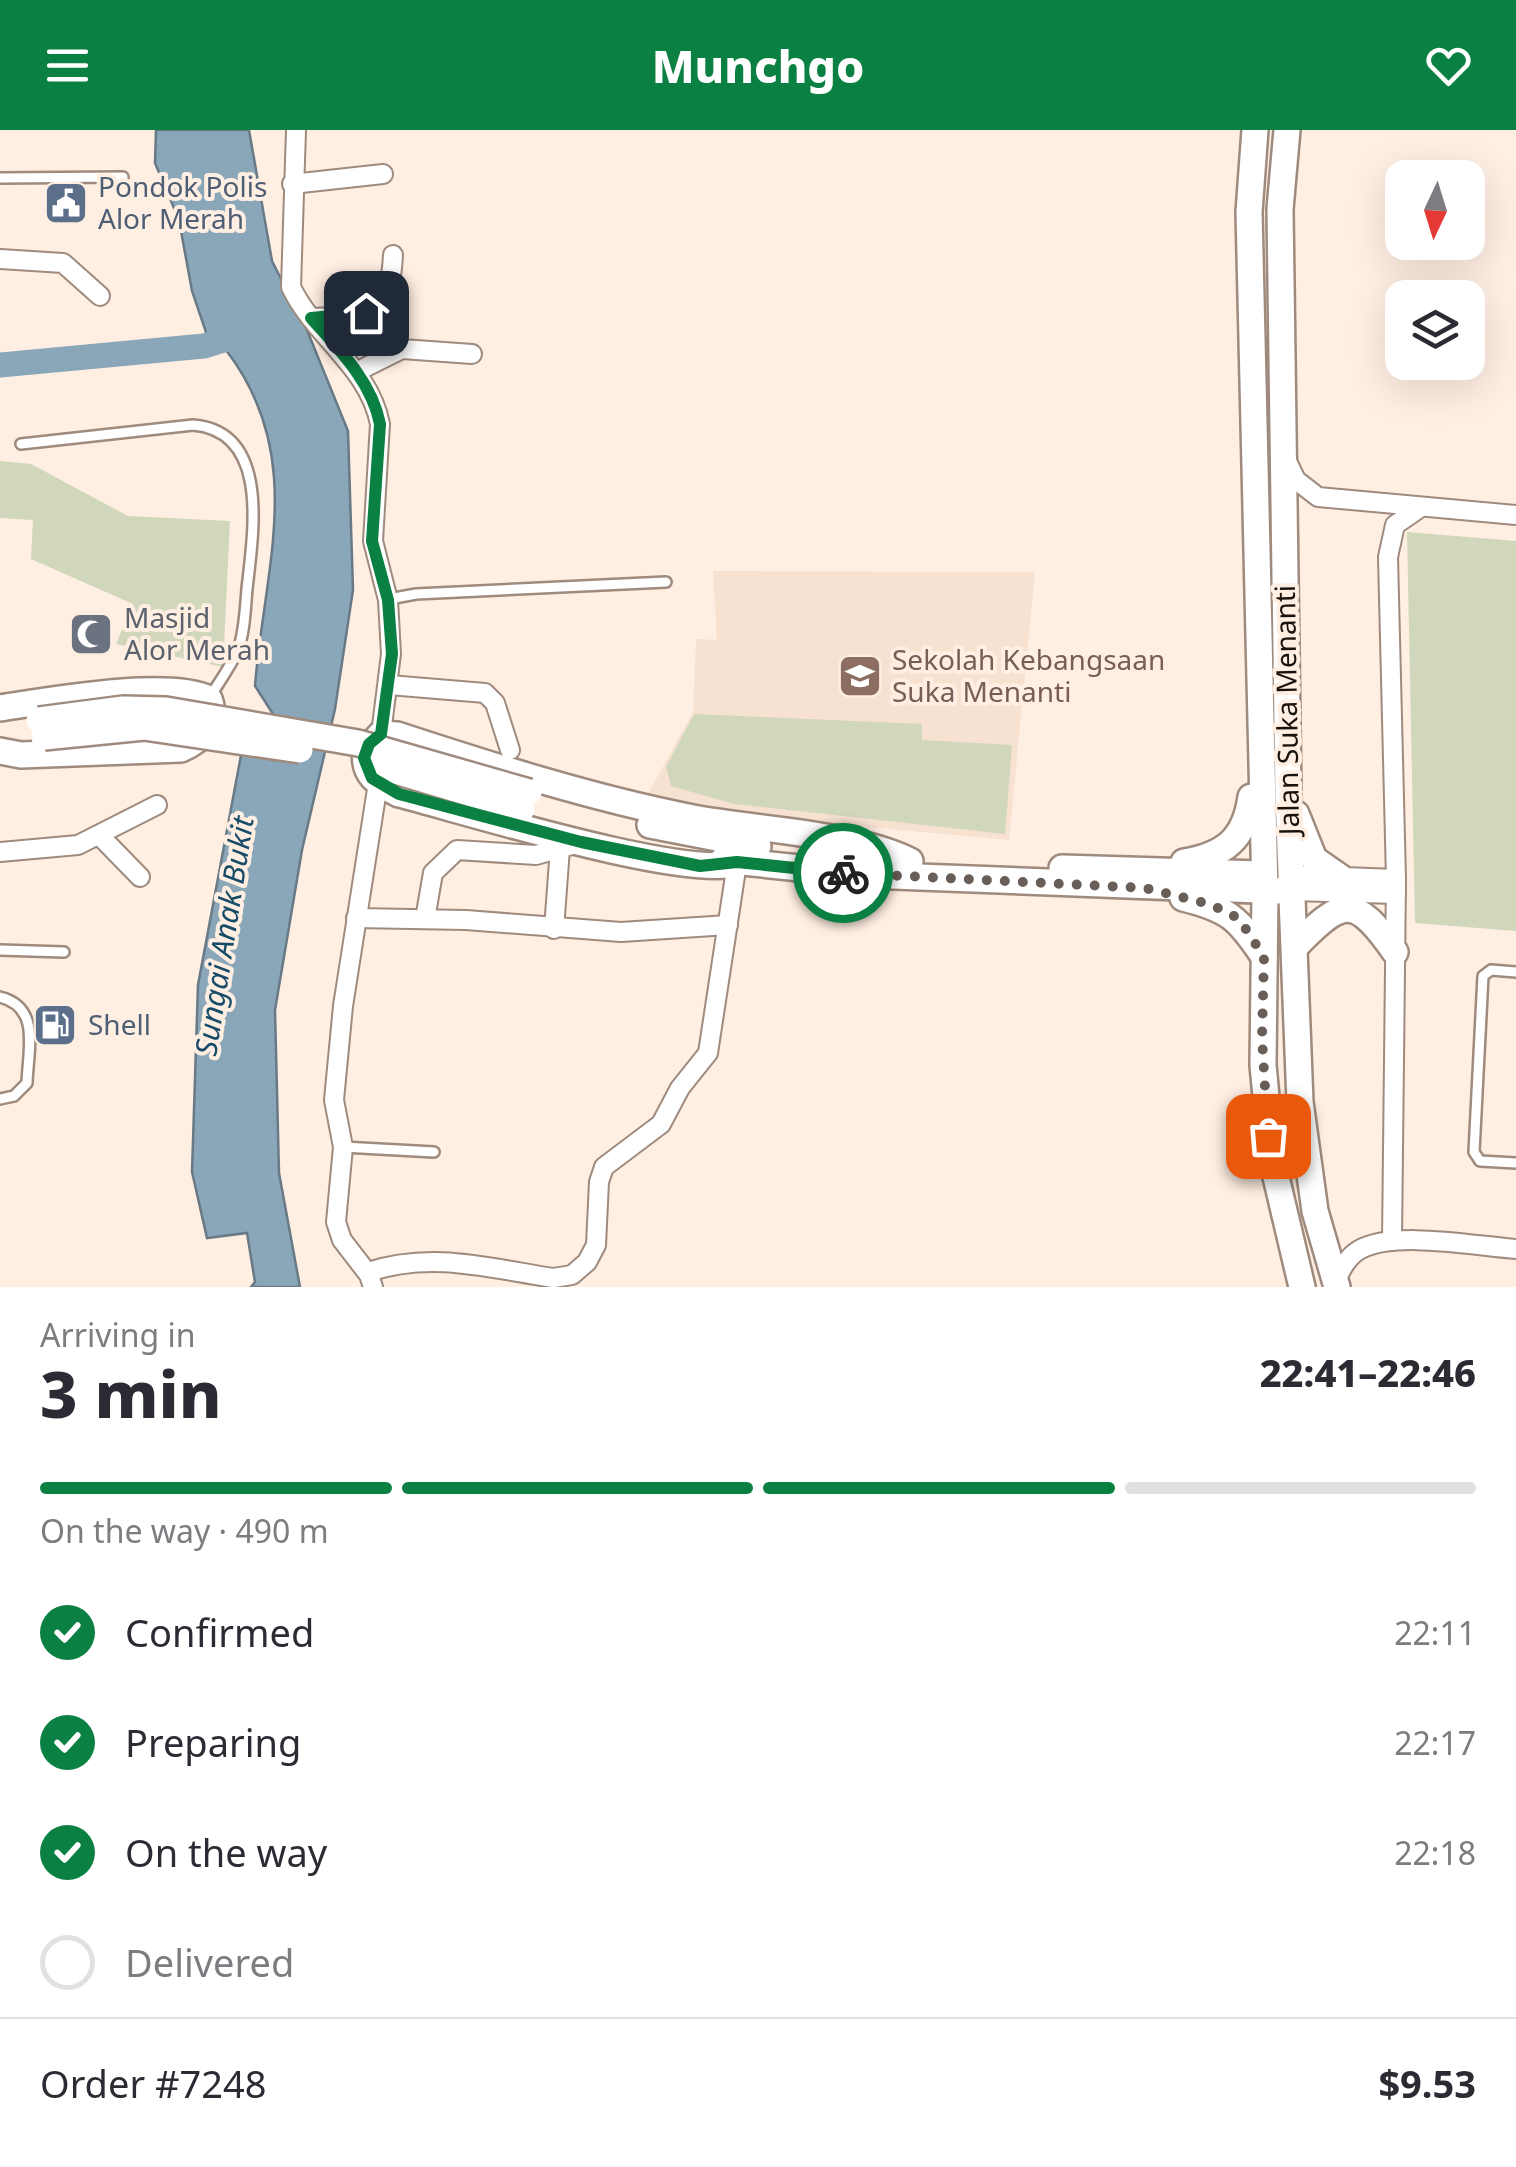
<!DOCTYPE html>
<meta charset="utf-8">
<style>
:root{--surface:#fff;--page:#f7f7f7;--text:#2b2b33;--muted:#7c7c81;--line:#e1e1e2;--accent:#0b8043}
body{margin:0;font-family:"Noto Sans",sans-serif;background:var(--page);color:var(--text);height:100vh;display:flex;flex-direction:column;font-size:38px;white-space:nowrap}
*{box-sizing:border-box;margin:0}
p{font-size:32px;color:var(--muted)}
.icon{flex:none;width:55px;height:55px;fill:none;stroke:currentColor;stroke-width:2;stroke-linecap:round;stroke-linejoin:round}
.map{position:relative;height:1157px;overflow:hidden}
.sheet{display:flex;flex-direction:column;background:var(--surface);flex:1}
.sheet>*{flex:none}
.needle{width:65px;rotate:184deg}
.fabs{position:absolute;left:1385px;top:30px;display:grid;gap:20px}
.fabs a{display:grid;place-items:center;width:100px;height:100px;border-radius:20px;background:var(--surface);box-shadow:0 10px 40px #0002;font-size:50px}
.pin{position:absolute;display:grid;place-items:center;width:85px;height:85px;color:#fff;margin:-42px;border-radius:20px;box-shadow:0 5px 15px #0006}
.courier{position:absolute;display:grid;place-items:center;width:100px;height:100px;margin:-50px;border:8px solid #0b8043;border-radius:50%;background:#fff;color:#222;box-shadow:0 2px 12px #0007}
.summary em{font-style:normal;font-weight:800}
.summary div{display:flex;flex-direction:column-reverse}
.summary{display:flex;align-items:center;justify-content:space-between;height:170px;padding:0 40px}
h1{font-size:65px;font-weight:800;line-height:75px}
.bar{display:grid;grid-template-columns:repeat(4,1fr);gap:15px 10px;align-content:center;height:120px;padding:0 40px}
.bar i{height:12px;border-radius:8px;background:var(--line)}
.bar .selected{background:var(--accent)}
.bar p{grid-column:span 4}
.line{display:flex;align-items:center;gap:25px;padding:0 40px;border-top:2px solid var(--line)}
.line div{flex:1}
ol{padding:0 40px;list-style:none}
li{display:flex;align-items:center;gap:30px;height:110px}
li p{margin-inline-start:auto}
li .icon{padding:10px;border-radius:50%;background:var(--accent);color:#fff;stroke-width:4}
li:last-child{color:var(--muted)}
li i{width:55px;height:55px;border:5px solid var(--line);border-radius:50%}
header{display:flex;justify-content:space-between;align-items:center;height:130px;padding:0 40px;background:var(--accent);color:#fff;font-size:45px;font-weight:800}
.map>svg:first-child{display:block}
</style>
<header><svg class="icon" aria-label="menu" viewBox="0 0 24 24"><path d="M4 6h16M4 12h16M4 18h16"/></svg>Munchgo<svg class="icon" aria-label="heart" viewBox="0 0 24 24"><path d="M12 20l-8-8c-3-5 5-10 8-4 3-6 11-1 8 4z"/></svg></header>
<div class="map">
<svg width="1516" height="1157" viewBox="0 0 1516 1157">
<rect width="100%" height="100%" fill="#ffeee2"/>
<path fill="#f7e1d1" d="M713,441l322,1 -26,268 -272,-25 -89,-21 45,-82 3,-73 21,1z"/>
<g fill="#d1d7ba">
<path d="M0,331l31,3 97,52 102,5 -7,146 -107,-23 17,-40 -102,-45 2,-39 -33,-2z"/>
<path d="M1407,402l109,9v390l-101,-8z"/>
<path d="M694,584l228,10v16l90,5 -7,89 -271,-30 -63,-18 -5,-19z"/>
</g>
<path fill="#8aa7ba" stroke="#687a86" stroke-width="2.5" d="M156,0h93l23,131 35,69 41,101 5,159 -18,119 -33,141 -27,160 4,163 21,114h-49l4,-5 -8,-49 -40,5 -15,-66 6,-187 47,-251 16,-3 12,-17 -18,-28c9,-118 53,-229 -29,-336l-22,-4 2,-14 -14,-41 -13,-71 -24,-57z"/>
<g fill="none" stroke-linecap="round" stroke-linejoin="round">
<path stroke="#8aa7ba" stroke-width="25" d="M0,235l204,-19 29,-9"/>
<g stroke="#9f8b7e" stroke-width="14">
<g id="lane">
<path d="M0,48l123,-1"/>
<path d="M21,314l172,-19c75,6 61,102 55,155 -3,22 -2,48 -10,70 -7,16 -19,32 -28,47"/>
<path d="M389,469l27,-5 250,-12"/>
<path d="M0,820l64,2"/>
<path d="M1516,842l-25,-2 -8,6 -9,176 6,9 36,2"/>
<path d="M0,867c41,10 28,53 27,86l-13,13 -14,3"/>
<path d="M343,1017l91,5"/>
</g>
</g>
<g stroke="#9f8b7e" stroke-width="22">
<g id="street">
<path d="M296,0l-5,157c24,50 78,80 89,137l-7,117 15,59 3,54 -10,80"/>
<path d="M292,54l91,-10"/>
<path d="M0,129l63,4 37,33"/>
<path d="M311,188c56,-3 79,1 82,-63"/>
<path d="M356,242l46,-23 70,5"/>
<path d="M1286,329l10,21 22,17 198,18"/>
<path d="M389,555l96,8 10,10 15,47"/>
<path d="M100,706l40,41"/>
<path d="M0,722l78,-7 79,-40"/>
<path d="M1291,745l105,4"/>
<path d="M1292,761l104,3"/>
<path d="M356,788l110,2 155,12 107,-7"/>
<path d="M425,789l8,-46 24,-23 79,5 43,-12"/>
<path d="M554,799l6,-81"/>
<path d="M1392,1111l4,-362 -8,-322 7,-32 26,-18"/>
<path d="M368,1142c64,-21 120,-4 185,6l19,-3 15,-13 9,-17 3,-63 5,-15 57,-43 19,-36 28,-35 29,-190"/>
<path d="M1335,1152c6,-12 12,-25 24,-32 35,-20 116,-4 157,-1"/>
<path d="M373,1157l-4,-12 -27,-35 -6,-18 7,-75 -9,-47 9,-94 35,-223"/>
</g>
</g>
<g stroke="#9f8b7e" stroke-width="30">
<g id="secondary">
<path d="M1255,0l-6,82 16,679 -2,174 9,95 30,127"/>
<path d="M1287,0l-7,79 8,587 12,306 15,109 22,76"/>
<path d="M0,578c47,-7 168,-29 209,-9 9,24 -7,41 -28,50l-160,6 -21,-4"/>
<path d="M1296,684l18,45 26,18"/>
<path d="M650,695l108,21"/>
<path d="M723,730l144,15 415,16"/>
<path d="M1184,732c41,-7 61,-23 67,-65"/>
<path d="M737,733c-50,17 -275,-53 -338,-69 -20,-10 -37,-18 -33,-44l15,-16 16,1c98,32 195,63 296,83 65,12 160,15 217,43"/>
<path d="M1062,738l199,6"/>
<path d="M1183,768c46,11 56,21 81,59"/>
<path d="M1295,817c48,-50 60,-52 100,5"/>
</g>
</g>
<use href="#lane" stroke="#fff" stroke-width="9"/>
<use href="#street" stroke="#fff" stroke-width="18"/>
<use href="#secondary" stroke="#fff" stroke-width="25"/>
<g stroke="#9f8b7e" stroke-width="30" stroke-linecap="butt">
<g id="secondary-bridge">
<path d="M39,590l84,-11 43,1 192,33 171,49"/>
<path d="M44,607l100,-10 156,23"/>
<path d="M369,633l153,46"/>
</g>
</g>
<use href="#secondary-bridge" stroke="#fff" stroke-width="25"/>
</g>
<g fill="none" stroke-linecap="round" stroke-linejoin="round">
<path stroke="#6a5f58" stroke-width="10" stroke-dasharray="0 18" d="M843,743l302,15 64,16 22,10 9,6 24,37 -2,81 6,98"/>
<path stroke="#0b8043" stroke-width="12" d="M366,183l-55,5c28,31 61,64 69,106l-8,117 16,59 4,54 -11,80 -12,10 -5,14 8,20 27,16 182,48 119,24 37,-4 106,11"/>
</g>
<defs>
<g id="civic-square" transform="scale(2.25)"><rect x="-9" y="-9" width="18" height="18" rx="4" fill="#5c6f8a" stroke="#ffeee2"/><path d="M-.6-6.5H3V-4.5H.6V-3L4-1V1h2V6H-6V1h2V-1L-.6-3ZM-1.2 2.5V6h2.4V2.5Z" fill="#fff"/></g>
<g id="mosque-square" transform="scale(2.25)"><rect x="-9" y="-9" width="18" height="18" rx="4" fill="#6b7280" stroke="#ffeee2"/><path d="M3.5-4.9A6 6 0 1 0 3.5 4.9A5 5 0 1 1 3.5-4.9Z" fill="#fff"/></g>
<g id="school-square" transform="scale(2.25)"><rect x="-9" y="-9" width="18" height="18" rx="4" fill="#8d6e63" stroke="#ffeee2"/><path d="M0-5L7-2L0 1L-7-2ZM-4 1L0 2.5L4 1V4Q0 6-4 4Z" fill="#fff"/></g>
<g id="fuel-square" transform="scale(2.25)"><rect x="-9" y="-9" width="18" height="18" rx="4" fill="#5c6f8a" stroke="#ffeee2"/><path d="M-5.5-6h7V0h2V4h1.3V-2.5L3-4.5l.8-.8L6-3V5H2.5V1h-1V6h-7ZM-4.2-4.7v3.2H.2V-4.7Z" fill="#fff"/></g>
</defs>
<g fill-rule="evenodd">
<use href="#civic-square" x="66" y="73"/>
<use href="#mosque-square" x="91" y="504"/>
<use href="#school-square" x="860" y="546"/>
<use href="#fuel-square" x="55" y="895"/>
</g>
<g text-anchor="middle" stroke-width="8" stroke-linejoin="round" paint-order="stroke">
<g font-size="28" fill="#4e5e75" stroke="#ffeee2" text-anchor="start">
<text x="98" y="67">Pondok Polis<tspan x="98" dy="32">Alor Merah</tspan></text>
<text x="88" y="905">Shell</text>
</g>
<g font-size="28" fill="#5b616d" stroke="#ffeee2" text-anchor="start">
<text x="124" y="498">Masjid<tspan x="124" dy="32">Alor Merah</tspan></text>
</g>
<g font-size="28" fill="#785e54" stroke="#ffeee2" text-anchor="start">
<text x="892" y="540">Sekolah Kebangsaan<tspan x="892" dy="32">Suka Menanti</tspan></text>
</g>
<g font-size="28" fill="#19120d" stroke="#ffeee2">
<text transform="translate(1287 580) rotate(-91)" y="10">Jalan Suka Menanti</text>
</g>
<g font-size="30" font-style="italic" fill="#174c68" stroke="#ffeee2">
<text transform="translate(225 806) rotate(-81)" y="10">Sungai Anak Bukit</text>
</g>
</g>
</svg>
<div class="fabs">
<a><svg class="needle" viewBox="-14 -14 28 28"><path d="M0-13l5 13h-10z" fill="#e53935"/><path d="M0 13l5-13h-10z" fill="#7c7c81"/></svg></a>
<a><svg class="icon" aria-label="layers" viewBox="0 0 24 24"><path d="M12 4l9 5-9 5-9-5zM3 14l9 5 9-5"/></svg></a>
</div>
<div class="pin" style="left:1268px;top:1006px;background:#ea580c"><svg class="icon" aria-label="bag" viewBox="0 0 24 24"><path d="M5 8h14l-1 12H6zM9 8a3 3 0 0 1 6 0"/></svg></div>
<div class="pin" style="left:366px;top:183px;background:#1f2937"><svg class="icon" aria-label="home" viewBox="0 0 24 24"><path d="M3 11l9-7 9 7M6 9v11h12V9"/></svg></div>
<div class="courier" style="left:843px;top:743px"><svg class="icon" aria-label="bike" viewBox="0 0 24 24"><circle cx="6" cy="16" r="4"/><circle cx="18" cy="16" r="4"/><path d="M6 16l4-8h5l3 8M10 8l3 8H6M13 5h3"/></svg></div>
</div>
<section class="sheet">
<div class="summary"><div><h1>3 min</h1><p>Arriving in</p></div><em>22:41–22:46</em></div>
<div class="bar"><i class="selected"></i><i class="selected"></i><i class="selected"></i><i></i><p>On the way · 490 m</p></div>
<ol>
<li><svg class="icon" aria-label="check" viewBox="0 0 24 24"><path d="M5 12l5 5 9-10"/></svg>Confirmed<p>22:11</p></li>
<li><svg class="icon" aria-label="check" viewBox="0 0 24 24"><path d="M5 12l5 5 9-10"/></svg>Preparing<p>22:17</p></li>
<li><svg class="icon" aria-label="check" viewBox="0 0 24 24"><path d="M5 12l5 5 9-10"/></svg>On the way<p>22:18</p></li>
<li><i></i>Delivered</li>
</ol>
<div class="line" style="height:130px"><div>Order #7248</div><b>$9.53</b></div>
</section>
